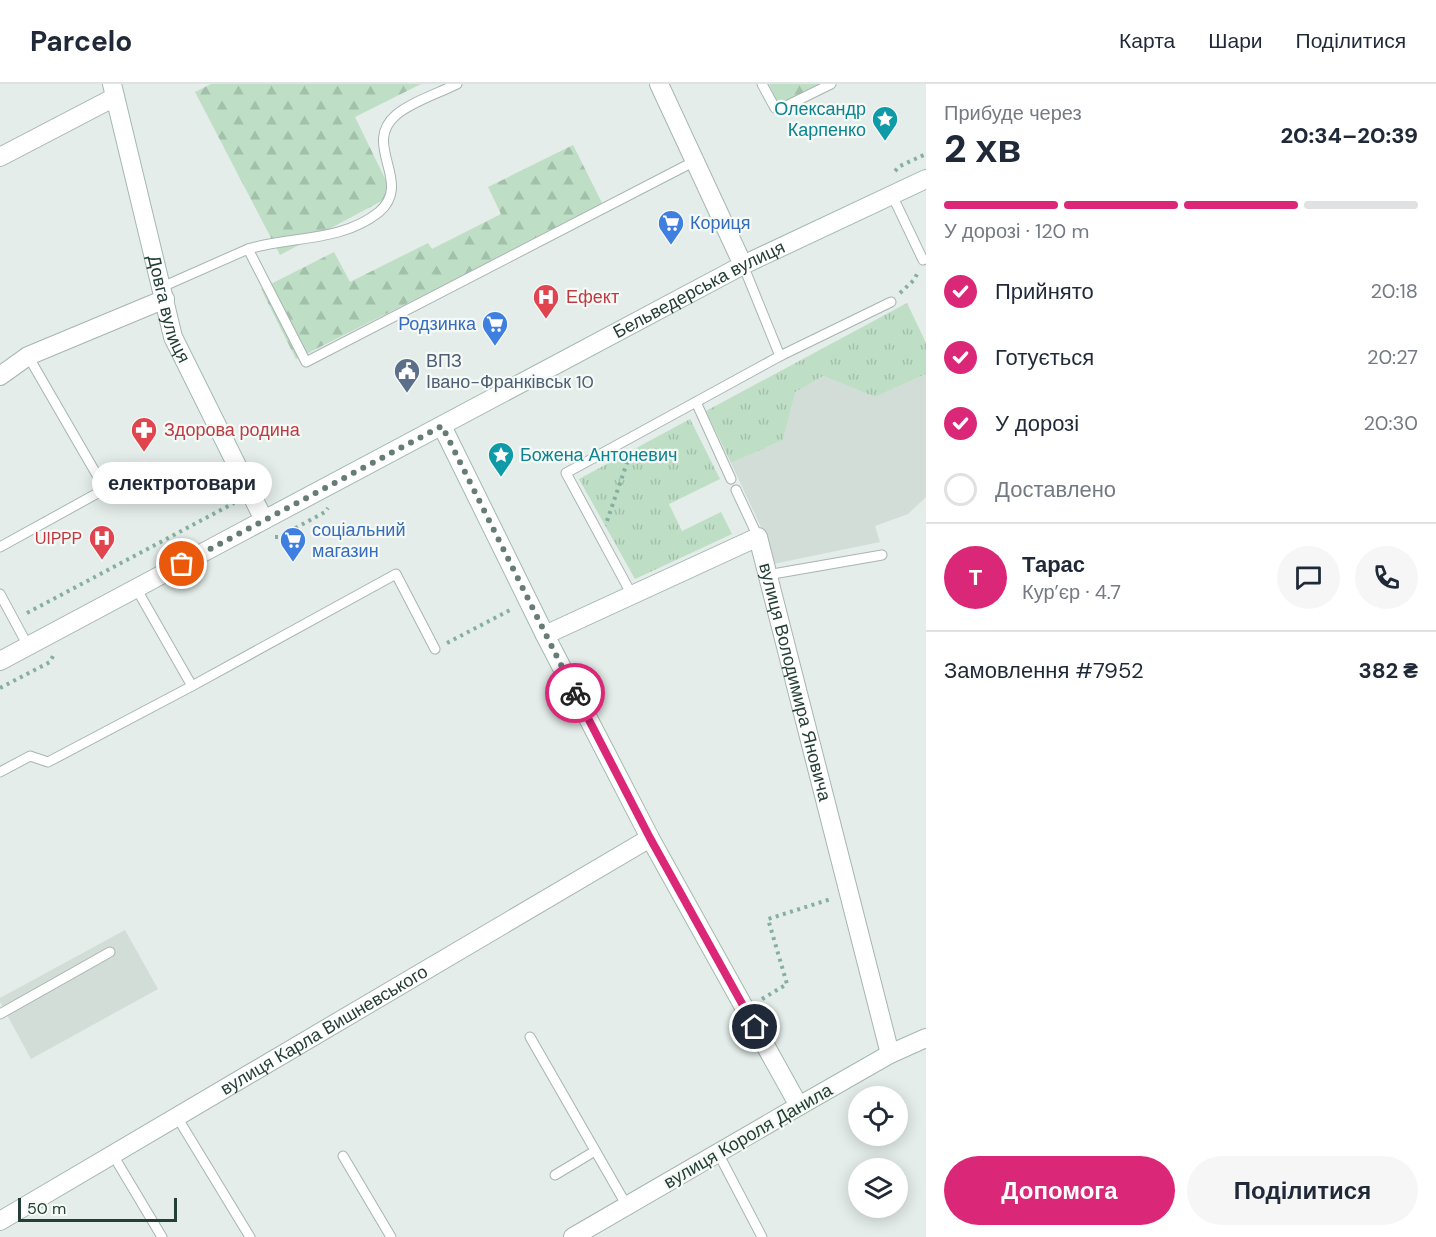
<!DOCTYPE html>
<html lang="uk">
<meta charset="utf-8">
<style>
:root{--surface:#fff;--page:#f6f6f7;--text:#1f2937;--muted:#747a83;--line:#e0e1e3;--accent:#db2777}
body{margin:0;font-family:"DM Sans",sans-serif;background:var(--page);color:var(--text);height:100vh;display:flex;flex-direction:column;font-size:22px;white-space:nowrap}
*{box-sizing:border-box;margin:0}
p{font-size:20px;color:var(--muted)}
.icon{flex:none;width:33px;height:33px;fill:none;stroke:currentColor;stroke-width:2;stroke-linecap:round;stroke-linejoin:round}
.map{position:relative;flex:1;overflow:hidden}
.panel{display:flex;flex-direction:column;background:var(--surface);width:510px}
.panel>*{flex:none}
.tools{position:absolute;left:848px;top:1002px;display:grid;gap:12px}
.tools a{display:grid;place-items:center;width:60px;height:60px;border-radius:50%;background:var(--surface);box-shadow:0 3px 15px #0003;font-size:30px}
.scale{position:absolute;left:18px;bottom:15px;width:159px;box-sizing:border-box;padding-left:6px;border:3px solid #243f36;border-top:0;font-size:16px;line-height:21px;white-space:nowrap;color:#243f36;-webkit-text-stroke:4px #f5faf7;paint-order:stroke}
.pin{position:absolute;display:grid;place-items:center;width:51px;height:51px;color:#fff;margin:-26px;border:3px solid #fff;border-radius:50%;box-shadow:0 2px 6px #0007}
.courier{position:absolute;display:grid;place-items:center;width:60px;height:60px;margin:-30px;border:4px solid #db2777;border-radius:50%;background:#fff;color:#222;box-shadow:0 2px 8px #0007}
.bubble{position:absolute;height:42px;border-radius:21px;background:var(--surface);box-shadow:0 3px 15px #0003;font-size:20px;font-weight:800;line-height:42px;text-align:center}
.head em{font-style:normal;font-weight:800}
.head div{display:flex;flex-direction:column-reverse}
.head{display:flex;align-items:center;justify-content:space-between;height:102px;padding:0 18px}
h1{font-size:39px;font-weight:800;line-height:45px}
.bar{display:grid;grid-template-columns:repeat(4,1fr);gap:9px 6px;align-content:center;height:72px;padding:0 18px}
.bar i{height:8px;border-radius:4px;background:var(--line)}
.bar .current{background:var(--accent)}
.bar p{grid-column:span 4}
.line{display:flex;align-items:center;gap:15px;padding:0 18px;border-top:2px solid var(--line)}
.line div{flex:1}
.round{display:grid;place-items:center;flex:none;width:63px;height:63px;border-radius:32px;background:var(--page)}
ol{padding:0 18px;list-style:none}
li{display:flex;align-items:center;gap:18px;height:66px}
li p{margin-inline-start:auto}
li .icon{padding:6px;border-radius:50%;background:var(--accent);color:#fff;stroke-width:4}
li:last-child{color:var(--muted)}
li i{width:33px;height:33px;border:3px solid var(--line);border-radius:50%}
.primary-button{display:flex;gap:12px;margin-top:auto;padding:12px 18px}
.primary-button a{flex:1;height:69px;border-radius:36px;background:var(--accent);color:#fff;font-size:24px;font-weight:800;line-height:69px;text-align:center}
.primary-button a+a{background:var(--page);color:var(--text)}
header{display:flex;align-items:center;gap:36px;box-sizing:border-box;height:84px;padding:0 30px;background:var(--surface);border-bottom:2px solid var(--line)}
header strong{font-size:28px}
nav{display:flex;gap:33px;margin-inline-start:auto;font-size:21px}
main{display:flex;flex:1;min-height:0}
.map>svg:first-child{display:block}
</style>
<header>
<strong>Parcelo</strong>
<nav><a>Карта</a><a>Шари</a><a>Поділитися</a></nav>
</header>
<main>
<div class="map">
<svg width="926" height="1153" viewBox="0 0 926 1153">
<defs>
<pattern id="grass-tufts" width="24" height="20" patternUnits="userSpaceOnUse" patternTransform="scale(1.5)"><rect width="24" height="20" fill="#bedec5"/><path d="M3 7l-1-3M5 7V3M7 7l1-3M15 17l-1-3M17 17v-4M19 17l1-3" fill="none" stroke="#a3c0aa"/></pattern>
<pattern id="forest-firs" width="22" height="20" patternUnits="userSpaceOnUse" patternTransform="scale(1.5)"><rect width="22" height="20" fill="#bedec5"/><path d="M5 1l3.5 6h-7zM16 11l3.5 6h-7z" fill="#a3c0aa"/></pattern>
</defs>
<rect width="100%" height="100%" fill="#e4ede9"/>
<g fill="#d2ddd8">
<path d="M926,290v123l-18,17 -33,12 5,16 -107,22 -6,-24 -36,-77 52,-23 11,-48 29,-16 52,21z"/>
<path d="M125,846l33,59 -127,70 -31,-57v-4z"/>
</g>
<g fill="url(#grass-tufts)">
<path d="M907,219l19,40v31l-51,23 -52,-21 -28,16 -12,48 -52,23 -25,-52z"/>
<path d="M690,335l30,60 -51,25 13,27 39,-19 11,22 -97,45 -56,-100z"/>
</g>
<g fill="url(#forest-firs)">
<path d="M211,0h210l-66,33 38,78 -113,60 -85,-163z"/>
<path d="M769,0h52l-43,21z"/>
<path d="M573,61l30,60 -307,154 -35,-70 73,-37 16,30 78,-39 4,6 69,-35 -13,-27z"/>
</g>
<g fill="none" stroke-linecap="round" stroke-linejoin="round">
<g stroke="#a7b5b0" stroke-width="11">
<g id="lane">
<path d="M762,0l13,24 5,1 51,-25"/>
<path d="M892,111l31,65"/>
<path d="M248,165c43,-13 94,-7 131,-37 35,-30 -18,-67 17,-97 15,-13 43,-22 61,-31"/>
<path d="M162,203l86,-38 58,113 389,-201"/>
<path d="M780,272l111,-54"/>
<path d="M696,318l35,77"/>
<path d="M736,406l22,47"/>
<path d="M0,463l105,-58 -77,-133"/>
<path d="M767,491l115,-20"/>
<path d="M0,510l28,52"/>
<path d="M632,511l-66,-122 214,-117 -37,-91"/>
<path d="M192,602l204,-112 39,75"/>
<path d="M0,688l30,-16 18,6 144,-76 -56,-98"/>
<path d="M0,930l110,-62"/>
<path d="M530,953l97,169"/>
<path d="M177,1033l73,120"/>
<path d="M718,1069l44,84"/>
<path d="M113,1071l49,82"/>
<path d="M343,1072l48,81"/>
<path d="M555,1091l40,-24"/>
</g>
</g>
<g stroke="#a7b5b0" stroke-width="20">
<g id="street">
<path d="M659,0l84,181"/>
<path d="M0,73l115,-60"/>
<path d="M0,292l28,-20 137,-57"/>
<path id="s1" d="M545,551l213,-98 132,517"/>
<path d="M0,577l264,-141"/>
<path id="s2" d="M0,1137l650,-383"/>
<path d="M573,1153l226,-131"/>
</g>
</g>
<g stroke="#a3b9b0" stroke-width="20">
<g id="secondary">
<path id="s3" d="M112,0l61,253 91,183 479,-255 183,-86"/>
<path d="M442,342l103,209 105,203 149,268 91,-52 36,-16"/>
</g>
</g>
<g stroke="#85b0a1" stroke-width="4" stroke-dasharray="3 4.5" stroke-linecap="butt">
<path d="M895,87l5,-5 26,-12"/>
<path d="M900,209l14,-13 4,-8"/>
<path d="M607,437l23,-67"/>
<path d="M275,453h4l46,-25 3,-4"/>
<path d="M27,529l207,-110"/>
<path d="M447,559l65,-34"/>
<path d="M0,604l50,-26 3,-6"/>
<path d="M762,915l25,-15 -19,-65 63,-20"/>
</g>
<use href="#lane" stroke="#fff" stroke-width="9"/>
<use href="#street" stroke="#fff" stroke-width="18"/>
<use href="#secondary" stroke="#fff" stroke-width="18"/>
</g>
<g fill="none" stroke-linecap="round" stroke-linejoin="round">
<path stroke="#677c75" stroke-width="6" stroke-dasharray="0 10.8" d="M182,480l260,-138 133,267"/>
<path stroke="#db2777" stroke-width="8" d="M575,609l75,145 105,189"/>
</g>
<defs>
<g id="sight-pin" transform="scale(1.35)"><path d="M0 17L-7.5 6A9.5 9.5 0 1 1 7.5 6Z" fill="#0f9aa8" stroke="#f5faf7"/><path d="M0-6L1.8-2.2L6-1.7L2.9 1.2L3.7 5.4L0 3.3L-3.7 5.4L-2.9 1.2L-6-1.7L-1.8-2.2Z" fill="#fff"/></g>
<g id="supermarket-pin" transform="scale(1.35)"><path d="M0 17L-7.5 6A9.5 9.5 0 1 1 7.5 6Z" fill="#3f7fe0" stroke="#f5faf7"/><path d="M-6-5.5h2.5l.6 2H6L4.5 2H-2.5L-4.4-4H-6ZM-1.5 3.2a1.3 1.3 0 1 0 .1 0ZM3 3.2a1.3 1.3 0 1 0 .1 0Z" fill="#fff"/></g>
<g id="hospital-pin" transform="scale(1.35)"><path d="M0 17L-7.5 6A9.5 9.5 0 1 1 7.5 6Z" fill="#e0444e" stroke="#f5faf7"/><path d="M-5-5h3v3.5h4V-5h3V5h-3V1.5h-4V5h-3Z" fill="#fff"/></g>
<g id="civic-pin" transform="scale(1.35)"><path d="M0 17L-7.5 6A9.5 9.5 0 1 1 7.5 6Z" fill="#5c6f8a" stroke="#f5faf7"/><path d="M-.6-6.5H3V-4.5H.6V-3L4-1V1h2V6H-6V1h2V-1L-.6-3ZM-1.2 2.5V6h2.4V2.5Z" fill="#fff"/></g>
<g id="pharmacy-pin" transform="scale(1.35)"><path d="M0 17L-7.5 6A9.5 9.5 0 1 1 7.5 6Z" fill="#e0444e" stroke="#f5faf7"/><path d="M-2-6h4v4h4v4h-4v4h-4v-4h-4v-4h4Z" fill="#fff"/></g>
</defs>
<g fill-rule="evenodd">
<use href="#sight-pin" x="885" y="35"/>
<use href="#supermarket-pin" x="671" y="139"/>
<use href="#hospital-pin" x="546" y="213"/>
<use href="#supermarket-pin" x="495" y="240"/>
<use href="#civic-pin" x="407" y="287"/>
<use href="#pharmacy-pin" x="144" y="346"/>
<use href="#sight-pin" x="501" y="371"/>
<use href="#hospital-pin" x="102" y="454"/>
<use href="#supermarket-pin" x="293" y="456"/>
</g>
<g text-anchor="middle" stroke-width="4.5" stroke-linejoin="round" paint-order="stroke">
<g font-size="18" fill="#0d838f" stroke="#f5faf7" text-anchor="end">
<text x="866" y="31">Олександр<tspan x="866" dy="21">Карпенко</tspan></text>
<text x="520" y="377" text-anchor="start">Божена Антоневич</text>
</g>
<g font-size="18" fill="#366cbe" stroke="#f5faf7" text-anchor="start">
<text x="690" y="145">Кориця</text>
<text x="476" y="246" text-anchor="end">Родзинка</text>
<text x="312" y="452">соціальний<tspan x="312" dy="21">магазин</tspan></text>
</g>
<g font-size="18" fill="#243f36" stroke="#f5faf7">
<text dy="6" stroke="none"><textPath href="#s3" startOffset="957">Бельведерська вулиця</textPath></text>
<text dy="6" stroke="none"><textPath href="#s3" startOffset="232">Довга вулиця</textPath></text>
<text dy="6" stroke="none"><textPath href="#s1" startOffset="384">вулиця Володимира Яновича</textPath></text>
<text dy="6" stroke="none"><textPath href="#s2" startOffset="376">вулиця Карла Вишневського</textPath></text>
<text transform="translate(748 1052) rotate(-30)" y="6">вулиця Короля Данила</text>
</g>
<g font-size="18" fill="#be3a42" stroke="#f5faf7" text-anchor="start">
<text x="566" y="219">Ефект</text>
<text x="164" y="352">Здорова родина</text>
<text x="82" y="460" text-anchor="end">UIPPP</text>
</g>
<g font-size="18" fill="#4e5e75" stroke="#f5faf7" text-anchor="start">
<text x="426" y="283">ВПЗ<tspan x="426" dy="21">Івано-Франківськ 10</tspan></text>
</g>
</g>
</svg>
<div class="tools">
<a><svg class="icon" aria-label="locate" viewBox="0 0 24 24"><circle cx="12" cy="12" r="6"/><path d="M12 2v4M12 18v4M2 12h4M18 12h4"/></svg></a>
<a><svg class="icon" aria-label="layers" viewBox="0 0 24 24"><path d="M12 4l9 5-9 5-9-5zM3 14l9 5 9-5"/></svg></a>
</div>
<div class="scale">50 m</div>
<div class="pin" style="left:182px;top:480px;background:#ea580c"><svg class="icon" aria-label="bag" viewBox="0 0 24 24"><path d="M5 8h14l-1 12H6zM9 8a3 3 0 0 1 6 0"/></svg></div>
<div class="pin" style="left:755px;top:943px;background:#1f2937"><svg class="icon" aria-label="home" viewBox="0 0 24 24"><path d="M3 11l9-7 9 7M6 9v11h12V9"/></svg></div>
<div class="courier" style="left:575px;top:609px"><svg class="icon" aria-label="bike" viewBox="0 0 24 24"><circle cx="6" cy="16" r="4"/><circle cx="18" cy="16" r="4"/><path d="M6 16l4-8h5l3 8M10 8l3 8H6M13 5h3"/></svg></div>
<div class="bubble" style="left:92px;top:378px;width:180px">електротовари</div>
</div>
<section class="panel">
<div class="head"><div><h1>2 хв</h1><p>Прибуде через</p></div><em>20:34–20:39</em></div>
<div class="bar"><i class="current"></i><i class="current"></i><i class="current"></i><i></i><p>У дорозі · 120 m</p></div>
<ol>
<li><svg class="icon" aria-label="check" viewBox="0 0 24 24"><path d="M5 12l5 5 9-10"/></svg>Прийнято<p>20:18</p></li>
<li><svg class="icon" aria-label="check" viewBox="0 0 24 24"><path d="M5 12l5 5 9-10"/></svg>Готується<p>20:27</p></li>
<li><svg class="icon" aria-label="check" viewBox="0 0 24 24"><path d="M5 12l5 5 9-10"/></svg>У дорозі<p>20:30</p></li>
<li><i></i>Доставлено</li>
</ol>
<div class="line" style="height:108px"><b class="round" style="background:var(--accent);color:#fff">Т</b><div><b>Тарас</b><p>Кур’єр · 4.7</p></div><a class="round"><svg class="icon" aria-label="chat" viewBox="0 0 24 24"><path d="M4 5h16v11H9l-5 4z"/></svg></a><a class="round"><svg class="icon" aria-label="phone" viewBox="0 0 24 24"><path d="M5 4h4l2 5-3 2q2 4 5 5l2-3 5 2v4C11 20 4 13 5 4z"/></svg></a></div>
<div class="line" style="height:78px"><div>Замовлення #7952</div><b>382 ₴</b></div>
<div class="primary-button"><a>Допомога</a><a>Поділитися</a></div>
</section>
</main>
